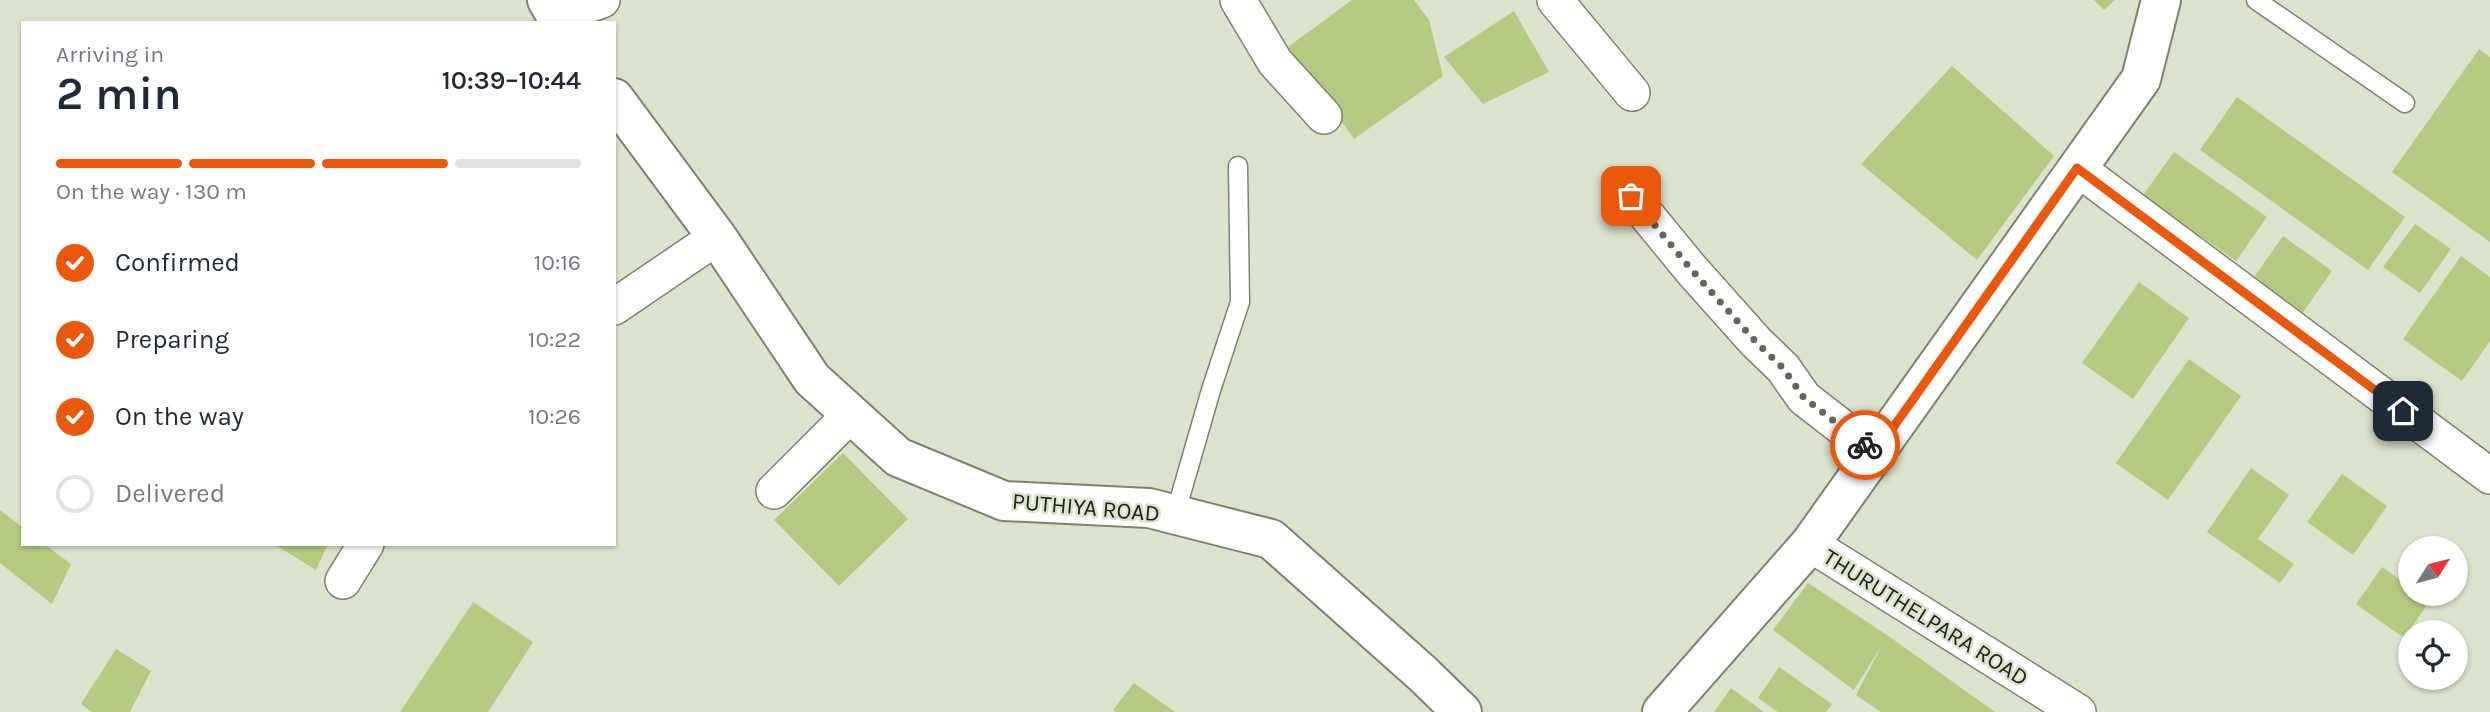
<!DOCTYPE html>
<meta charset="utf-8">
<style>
:root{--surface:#fff;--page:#f2f2f3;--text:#1f2937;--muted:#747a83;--line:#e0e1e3;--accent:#ea580c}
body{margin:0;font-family:Karla,sans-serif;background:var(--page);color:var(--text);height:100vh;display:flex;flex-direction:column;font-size:26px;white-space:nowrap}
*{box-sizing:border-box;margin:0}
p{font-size:23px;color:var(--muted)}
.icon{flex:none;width:38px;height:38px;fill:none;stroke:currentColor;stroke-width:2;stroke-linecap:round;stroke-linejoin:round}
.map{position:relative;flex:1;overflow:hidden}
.details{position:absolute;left:21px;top:21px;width:595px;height:525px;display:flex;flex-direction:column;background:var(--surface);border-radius:0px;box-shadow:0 2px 5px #0004}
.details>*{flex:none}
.needle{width:46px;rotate:54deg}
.controls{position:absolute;left:2398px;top:536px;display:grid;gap:14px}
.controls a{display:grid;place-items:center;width:70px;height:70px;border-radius:50%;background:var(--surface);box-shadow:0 2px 5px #0004;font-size:35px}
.pin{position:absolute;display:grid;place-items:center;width:60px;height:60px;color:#fff;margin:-30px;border-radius:14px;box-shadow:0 4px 10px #0006}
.courier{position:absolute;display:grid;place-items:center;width:70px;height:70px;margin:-35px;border:5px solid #ea580c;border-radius:50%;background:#fff;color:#222;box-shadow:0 2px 9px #0007}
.headline em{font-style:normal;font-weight:600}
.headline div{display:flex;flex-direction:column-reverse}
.headline{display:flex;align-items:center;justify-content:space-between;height:119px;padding:0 35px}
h1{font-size:46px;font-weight:600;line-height:52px}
.bar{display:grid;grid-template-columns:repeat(4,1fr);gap:10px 7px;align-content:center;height:84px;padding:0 35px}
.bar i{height:9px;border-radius:5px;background:var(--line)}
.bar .current{background:var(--accent)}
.bar p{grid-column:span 4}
ol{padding:0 35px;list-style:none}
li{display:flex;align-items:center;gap:21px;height:77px}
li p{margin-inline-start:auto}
li .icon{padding:7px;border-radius:50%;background:var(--accent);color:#fff;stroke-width:4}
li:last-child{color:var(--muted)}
li i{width:38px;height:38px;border:4px solid var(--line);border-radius:50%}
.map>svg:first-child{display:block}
</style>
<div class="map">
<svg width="2490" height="712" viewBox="0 0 2490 712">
<rect width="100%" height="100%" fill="#dbe3cc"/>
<g fill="#b4ca80">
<path d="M1352,0h62l15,20 14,56 -89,63 -66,-92z"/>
<path d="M2094,0h21l-11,10z"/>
<path d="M1514,11l35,61 -66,32 -39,-47z"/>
<path d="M2479,49l11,8v185l-98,-70z"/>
<path d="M1952,66l102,90 -77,104 -116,-96z"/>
<path d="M2237,97l168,120 -37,53 -168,-120z"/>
<path d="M2174,152l93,65 -31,44 -93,-66z"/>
<path d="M2415,224l36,25 -31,44 -37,-26z"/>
<path d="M2283,236l49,35 -31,44 -49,-35z"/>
<path d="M2461,256l29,21v64l-28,40 -59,-42z"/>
<path d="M2139,282l50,36 -56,81 -51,-36z"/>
<path d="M2189,359l52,37 -73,104 -52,-37z"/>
<path d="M843,453l65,66 -69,67 -65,-66z"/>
<path d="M2251,468l38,27 -31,44 36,25 -14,19 -73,-51z"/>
<path d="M2342,474l45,32 -34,49 -46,-33z"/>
<path d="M0,510l23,18v16h21l27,20 -19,40 -52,-41z"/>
<path d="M274,544h54l-12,26z"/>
<path d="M2382,567l28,20v6h9l11,8 -26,37 -48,-34z"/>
<path d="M1808,583l79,52 108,77h-114l-25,-17 26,-50 -28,45 -81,-60z"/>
<path d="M473,602l60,40 -45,70h-88z"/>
<path d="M116,649l35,22 -21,41h-38l-11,-8z"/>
<path d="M1779,667l53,37 -6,8h-48l-20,-14z"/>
<path d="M1134,683l41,29h-60l-2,-2z"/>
<path d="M1731,688l33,24h-50z"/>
</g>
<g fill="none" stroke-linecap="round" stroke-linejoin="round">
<g stroke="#7d846e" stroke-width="21">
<g id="service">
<path d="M2256,0l149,103"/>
<path d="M1175,515l36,-125 29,-88 -2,-136"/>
</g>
</g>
<g stroke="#7d846e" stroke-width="38">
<g id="minor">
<path d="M1238,0l37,62 49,54"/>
<path d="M1555,0l77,93"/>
<path d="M556,16l46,-16"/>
<path d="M2077,168l413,308"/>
<path d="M1631,196l59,72 66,74 27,26 21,30 71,55"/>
<path d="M614,307l103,-70"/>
<path d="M774,491l77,-77"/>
<path d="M1810,544l268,168"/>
<path d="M343,581l23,-37"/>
</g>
</g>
<g stroke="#7d846e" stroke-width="42">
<g id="tertiary">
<path d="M547,0l13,23"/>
<path d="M614,98l103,139 95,142 86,78 106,44 145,7 122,31 152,135 39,38"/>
</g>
</g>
<g stroke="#7d846e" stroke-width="42">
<path id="secondary" d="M1662,712l148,-168 331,-465 20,-79"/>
</g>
<use href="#service" stroke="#fff" stroke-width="18"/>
<use href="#minor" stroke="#fff" stroke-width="35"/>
<use href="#tertiary" stroke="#fff" stroke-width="38"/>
<use href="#secondary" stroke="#fff" stroke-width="38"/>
</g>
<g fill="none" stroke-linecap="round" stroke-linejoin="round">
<path stroke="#626759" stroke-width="7" stroke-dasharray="0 12.6" d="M1631,196l59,72 66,74 27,26 21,30 61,47"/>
<path stroke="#ea580c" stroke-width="9" d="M1865,445l10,8 202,-285 326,243"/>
</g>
<g text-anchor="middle" stroke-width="5" stroke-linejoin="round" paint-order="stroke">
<g font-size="23" fill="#21241b" stroke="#dbe3cc">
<text transform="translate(1086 507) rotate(5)" y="8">PUTHIYA ROAD</text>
<text transform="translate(1926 617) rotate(32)" y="8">THURUTHELPARA ROAD</text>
</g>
</g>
</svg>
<div class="controls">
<a><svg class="needle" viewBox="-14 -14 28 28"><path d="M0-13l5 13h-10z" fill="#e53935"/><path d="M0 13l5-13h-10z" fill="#747a83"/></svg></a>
<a><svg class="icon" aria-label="locate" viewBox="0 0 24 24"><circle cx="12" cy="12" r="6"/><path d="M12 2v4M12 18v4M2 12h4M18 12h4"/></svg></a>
</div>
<div class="pin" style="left:1631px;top:196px;background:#ea580c"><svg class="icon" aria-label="bag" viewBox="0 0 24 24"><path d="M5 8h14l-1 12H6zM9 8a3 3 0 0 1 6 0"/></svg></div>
<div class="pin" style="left:2403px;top:411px;background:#1f2937"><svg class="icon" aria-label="home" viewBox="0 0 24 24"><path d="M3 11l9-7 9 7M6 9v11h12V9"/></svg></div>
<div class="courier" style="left:1865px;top:445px"><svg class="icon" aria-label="bike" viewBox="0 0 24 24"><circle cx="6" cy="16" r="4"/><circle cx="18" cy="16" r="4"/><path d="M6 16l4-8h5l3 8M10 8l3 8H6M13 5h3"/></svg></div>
<section class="details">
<div class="headline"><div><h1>2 min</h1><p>Arriving in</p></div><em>10:39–10:44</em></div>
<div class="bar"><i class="current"></i><i class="current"></i><i class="current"></i><i></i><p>On the way · 130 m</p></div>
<ol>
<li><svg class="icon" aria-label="check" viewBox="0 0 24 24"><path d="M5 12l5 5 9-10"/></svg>Confirmed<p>10:16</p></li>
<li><svg class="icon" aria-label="check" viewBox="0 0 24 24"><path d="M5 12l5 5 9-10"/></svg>Preparing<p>10:22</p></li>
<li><svg class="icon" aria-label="check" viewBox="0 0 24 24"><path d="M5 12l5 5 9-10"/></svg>On the way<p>10:26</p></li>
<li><i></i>Delivered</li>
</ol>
</section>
</div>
